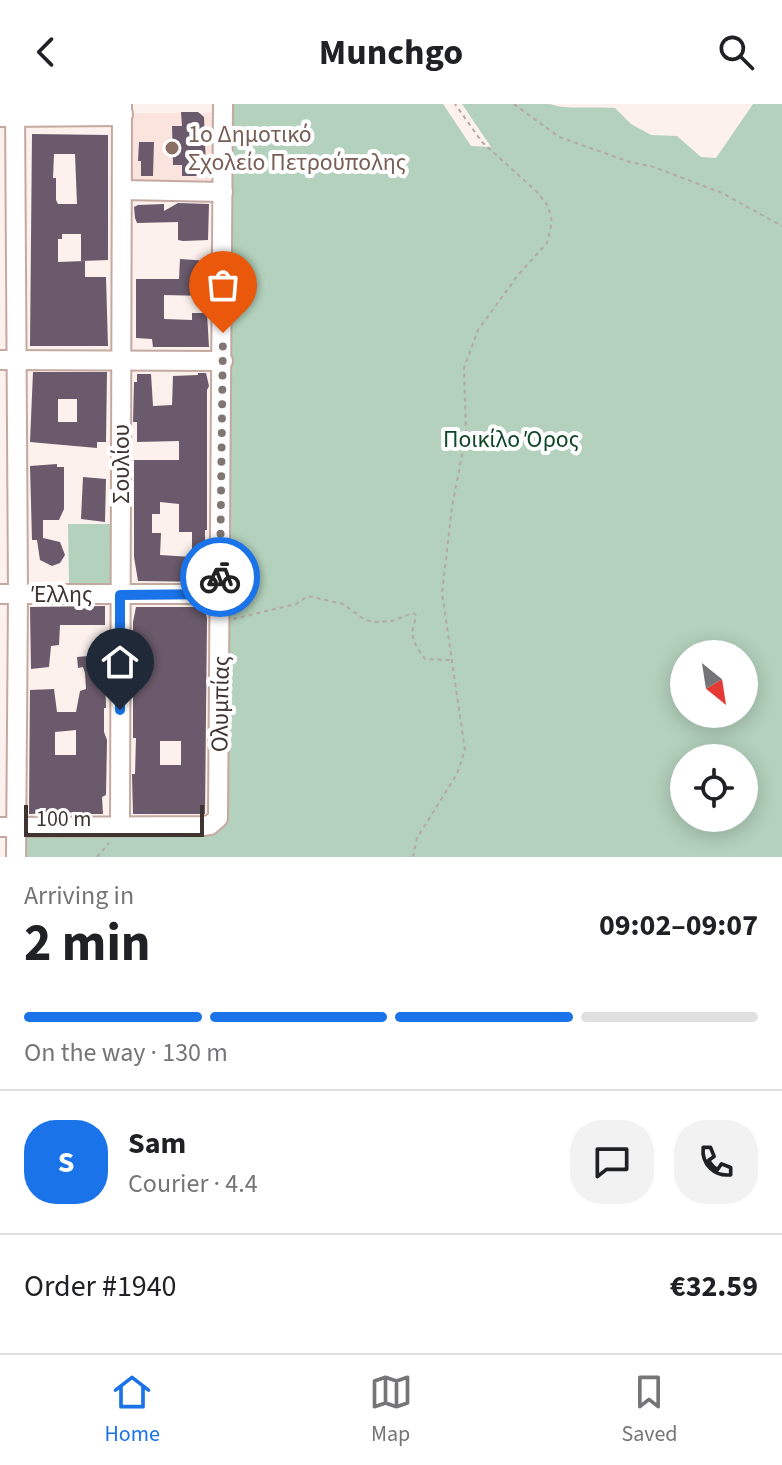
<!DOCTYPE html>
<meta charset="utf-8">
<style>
:root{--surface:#fff;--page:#f2f2f2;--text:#202124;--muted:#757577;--line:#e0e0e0;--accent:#1a73e8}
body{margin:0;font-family:"Source Sans 3",sans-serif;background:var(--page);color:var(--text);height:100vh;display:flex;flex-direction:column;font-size:30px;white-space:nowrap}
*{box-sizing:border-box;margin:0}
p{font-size:26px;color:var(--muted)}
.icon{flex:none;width:44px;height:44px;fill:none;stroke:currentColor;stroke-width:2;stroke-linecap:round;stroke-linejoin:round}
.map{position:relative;height:753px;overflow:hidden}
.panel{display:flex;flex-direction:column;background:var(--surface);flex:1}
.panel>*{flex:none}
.needle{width:52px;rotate:150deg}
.buttons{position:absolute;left:670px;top:536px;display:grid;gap:16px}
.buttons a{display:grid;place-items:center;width:88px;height:88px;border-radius:50%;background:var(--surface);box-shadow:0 4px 20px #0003;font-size:40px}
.scale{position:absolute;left:24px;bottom:20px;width:180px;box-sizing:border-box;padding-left:8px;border:4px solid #3f3430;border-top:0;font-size:22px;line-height:28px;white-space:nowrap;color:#3f3430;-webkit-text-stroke:6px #fff;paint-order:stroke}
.pin{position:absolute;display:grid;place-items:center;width:68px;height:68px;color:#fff;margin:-82px -34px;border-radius:50% 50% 50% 0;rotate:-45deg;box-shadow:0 0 8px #0007}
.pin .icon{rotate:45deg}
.courier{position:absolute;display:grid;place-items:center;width:80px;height:80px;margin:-40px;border:6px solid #1a73e8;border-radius:50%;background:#fff;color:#222;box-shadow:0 2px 10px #0007}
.headline em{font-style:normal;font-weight:700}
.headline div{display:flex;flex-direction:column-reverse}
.headline{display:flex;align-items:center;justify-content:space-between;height:136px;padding:0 24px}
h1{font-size:52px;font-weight:700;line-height:60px}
.bar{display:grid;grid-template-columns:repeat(4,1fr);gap:12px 8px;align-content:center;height:96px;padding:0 24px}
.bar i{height:10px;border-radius:6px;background:var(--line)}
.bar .on{background:var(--accent)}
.bar p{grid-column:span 4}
.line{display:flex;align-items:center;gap:20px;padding:0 24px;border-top:2px solid var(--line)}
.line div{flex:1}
.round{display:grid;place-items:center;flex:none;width:84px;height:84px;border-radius:32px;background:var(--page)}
header{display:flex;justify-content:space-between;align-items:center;height:104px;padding:0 24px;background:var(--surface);font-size:36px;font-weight:700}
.tabs{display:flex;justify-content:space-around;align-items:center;height:112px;border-top:2px solid var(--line);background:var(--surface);font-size:22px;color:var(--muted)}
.tabs a{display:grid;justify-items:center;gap:4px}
.tabs .on{color:var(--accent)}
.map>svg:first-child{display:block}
</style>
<header><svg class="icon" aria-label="back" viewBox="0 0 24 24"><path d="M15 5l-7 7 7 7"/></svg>Munchgo<svg class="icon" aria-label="search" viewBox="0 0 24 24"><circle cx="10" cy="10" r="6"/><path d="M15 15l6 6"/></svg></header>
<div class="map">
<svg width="782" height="753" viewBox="0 0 782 753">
<rect width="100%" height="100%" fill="#fcf1ed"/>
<path fill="#fae4dd" d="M130,9h83v72l-82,-2z"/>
<g fill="#b3d1bc" fill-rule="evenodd">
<path d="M228,0h215l28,42 20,1 -29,-43h88c15,6 47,2 65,4l16,16 20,11 26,1 24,21 15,1 37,-54h29v753h-760v-25l198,-4 6,-231zM684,550h60v60h-60zM684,654h60v60h-60z"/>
<path d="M68,420h43v59l-42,1z"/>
</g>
<g fill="#6a5a6b" fill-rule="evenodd">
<path d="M181,8h17l6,5 2,51 -2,8h-22v-11h-9l-1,-39h10z"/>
<path d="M32,30l76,1v125l-27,1v-27h-19v5h-4v23l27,-1v16h21l2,69h-78zM54,50h21l2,50h-19l-2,-4v-22h-3z"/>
<path d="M139,38h15l-1,34h-12v-15h-3z"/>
<path d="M178,99l31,1 -1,36 -25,1 -5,-1v-18l-41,1 -2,-5 -1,-11 4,-2 26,-1v7z"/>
<path d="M180,155l29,2v28h-3v7l-42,-1v24l28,1v-7h15l2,34h-56l-1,-8 -16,-1v-59h43z"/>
<path d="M33,268h74l-1,70h-9v6l-67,-6zM58,295h19v23h-19z"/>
<path d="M198,269h8l3,13 -2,4v140h-2v21h3v31l-70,-1 -4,-24v-97h45v-19l-42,1v-20h-4l1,-40h3v-8h14l2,32 19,-1 1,-29 25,-1zM160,398l19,2v28h13v25l-32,-2 1,-22h-9v-19h8z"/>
<path d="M57,360v3h7v42l-5,11h-16v18l17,4 5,13 -5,8 -8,3 -12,-6 -3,-20h-5l-2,-74z"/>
<path d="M83,373l23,2 -1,43 -24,-3z"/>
<path d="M105,502v19h-45l-1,20 -8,1 -2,21 -18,2 -1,-62z"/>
<path d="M136,503h68l3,11 -2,196h-72l-1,-40h3l1,-36h-3v-116zM160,637h21v24h-21z"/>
<path d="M88,549h17l2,17 -2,3 1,35h-2v24l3,8 -1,55 -4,2 1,17h-21v-2l-53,2 1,-124 24,-1 3,23h19l4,-21 6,-2 -1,-16 -2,-6 -5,1 -1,-11 11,-1zM76,626v25h-21v-23z"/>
</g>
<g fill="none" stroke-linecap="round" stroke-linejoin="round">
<g stroke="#c4a9a0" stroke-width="22">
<g id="minor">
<path d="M15,0l3,490 -2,263"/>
<path d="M122,86l101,2"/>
<path d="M0,256l223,1"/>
<path d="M0,490h220"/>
<path d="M120,721l2,-721"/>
<path d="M0,723l203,-1 7,-1 8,-7 5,-714"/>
</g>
</g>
<g stroke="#c4a9a0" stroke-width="26">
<path id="major" d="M0,11l121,-1"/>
</g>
<g stroke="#b4a9a5" stroke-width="2" stroke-dasharray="4 4" stroke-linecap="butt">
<path d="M514,0l45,33 71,25 24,5 68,26 60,33"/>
<path d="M233,515l63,-15 12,-8 35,8 22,16 10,2 17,-1 21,-8 3,2c0,4 -2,8 -3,13 -3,12 6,22 12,31l25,1"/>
<path d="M97,753l12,-14"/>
<path d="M413,753l4,-19 40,-64 8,-24 -23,-157 10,-86 14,-73 -2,-66 14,-38 40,-55 29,-32 5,-21 -4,-16 -11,-14 -55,-50 -27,-38"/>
</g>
<use href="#minor" stroke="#fff" stroke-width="18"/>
<use href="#major" stroke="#fff" stroke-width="22"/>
</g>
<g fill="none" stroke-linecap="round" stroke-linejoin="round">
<path stroke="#817672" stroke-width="8" stroke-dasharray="0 14.4" d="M220,473l3,-244"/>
<path stroke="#1a73e8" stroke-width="10" d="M120,606v-115l100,-1v-17"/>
</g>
<circle fill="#8d6e63" stroke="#fff" stroke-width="3" cx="172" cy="44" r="8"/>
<g text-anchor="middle" stroke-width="8" stroke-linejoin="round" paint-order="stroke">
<g font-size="24" fill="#785e54" stroke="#fff" text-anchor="start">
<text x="188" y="38">1ο Δημοτικό<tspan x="188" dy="28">Σχολείο Πετρούπολης</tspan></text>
</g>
<g font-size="24" fill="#104729" stroke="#fff">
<text x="511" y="343">Ποικίλο Όρος</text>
</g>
<g font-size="24" fill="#3f3430" stroke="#fff">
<text transform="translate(121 360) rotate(-90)" y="8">Σουλίου</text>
<text x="62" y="498">Έλλης</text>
<text transform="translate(220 600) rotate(-89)" y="8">Ολυμπίας</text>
</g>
</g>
</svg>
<div class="buttons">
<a><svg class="needle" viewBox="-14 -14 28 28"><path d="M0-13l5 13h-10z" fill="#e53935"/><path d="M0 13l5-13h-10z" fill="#757577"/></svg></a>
<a><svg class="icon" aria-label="locate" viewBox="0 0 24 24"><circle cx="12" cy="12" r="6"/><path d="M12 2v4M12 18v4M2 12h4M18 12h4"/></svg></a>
</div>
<div class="scale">100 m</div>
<div class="pin" style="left:223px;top:229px;background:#ea580c"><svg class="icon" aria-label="bag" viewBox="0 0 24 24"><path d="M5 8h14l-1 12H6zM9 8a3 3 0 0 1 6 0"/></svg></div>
<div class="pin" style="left:120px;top:606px;background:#1f2937"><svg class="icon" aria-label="home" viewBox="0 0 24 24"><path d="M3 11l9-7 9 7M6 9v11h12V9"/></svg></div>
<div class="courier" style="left:220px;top:473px"><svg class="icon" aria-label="bike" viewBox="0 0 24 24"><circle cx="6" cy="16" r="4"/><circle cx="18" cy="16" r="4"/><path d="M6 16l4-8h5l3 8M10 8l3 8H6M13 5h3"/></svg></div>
</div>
<section class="panel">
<div class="headline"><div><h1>2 min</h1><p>Arriving in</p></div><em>09:02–09:07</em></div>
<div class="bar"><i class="on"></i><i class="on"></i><i class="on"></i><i></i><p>On the way · 130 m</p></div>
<div class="line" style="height:144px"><b class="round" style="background:var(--accent);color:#fff">S</b><div><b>Sam</b><p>Courier · 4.4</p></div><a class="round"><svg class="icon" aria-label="chat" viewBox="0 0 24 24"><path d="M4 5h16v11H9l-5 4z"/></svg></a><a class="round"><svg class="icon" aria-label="phone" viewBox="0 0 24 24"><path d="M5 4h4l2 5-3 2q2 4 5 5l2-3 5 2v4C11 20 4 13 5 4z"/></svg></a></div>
<div class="line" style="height:104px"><div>Order #1940</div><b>€32.59</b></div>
</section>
<nav class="tabs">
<a class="on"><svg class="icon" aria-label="home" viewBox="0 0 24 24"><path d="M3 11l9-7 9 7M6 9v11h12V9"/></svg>Home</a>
<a><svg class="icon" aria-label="map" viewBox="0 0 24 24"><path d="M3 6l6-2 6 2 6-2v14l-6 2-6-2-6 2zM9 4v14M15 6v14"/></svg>Map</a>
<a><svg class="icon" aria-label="saved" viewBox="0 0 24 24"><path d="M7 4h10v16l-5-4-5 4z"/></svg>Saved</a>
</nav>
